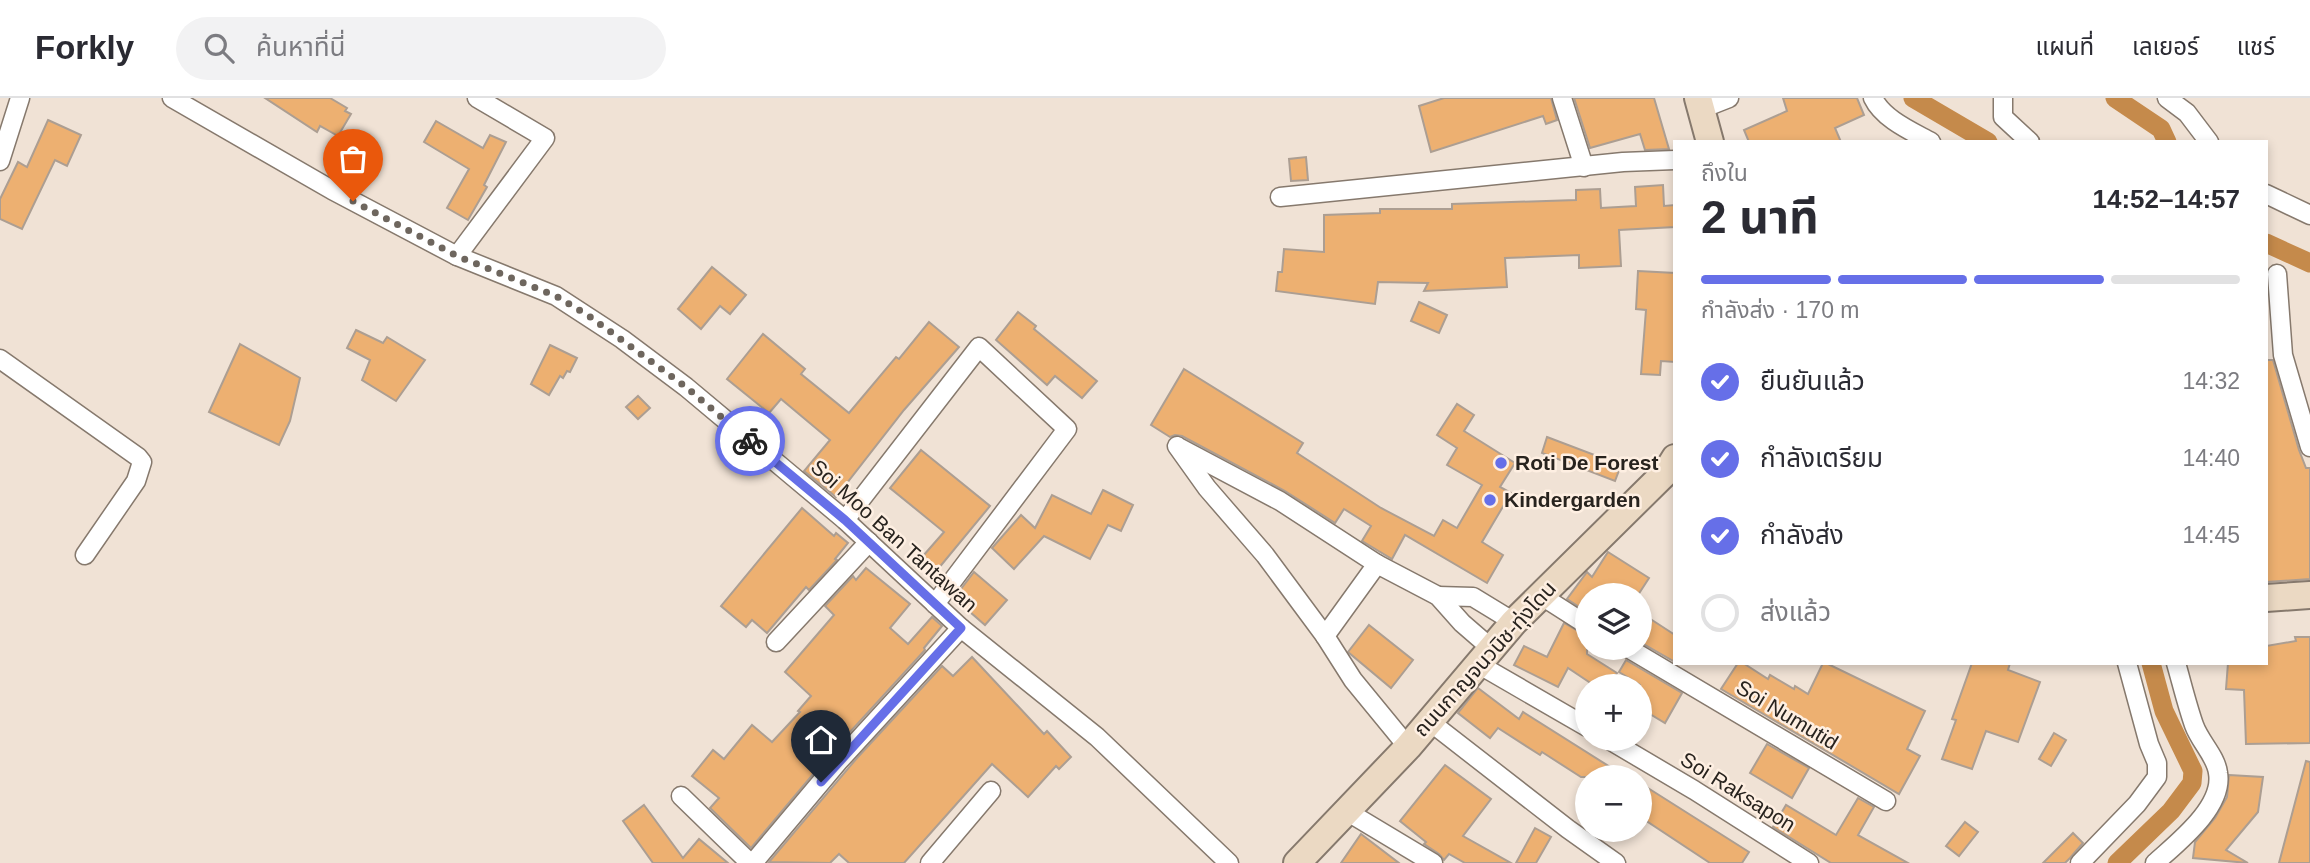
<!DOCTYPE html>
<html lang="th">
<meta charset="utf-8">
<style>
:root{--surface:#fff;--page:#f2f2f3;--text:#2b2b33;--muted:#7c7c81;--line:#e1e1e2;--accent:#666fe8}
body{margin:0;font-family:Arial,"Noto Sans Thai",sans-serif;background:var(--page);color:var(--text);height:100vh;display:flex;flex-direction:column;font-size:26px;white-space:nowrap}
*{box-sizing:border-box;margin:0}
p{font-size:23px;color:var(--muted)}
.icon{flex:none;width:38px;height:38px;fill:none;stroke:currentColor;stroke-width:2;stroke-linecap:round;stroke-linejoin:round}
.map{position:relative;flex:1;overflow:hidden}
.drawer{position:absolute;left:1673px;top:42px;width:595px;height:525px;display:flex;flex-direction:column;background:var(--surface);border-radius:0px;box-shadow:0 4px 10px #0003}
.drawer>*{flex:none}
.tools{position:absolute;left:1575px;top:485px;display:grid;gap:14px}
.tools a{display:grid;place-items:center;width:77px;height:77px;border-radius:50%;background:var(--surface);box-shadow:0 4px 10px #0003;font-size:35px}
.pin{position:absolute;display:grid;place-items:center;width:60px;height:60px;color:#fff;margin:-72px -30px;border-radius:50% 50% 50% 0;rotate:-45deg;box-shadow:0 0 7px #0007}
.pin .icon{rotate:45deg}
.courier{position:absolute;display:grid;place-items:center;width:70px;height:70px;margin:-35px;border:5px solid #666fe8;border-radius:50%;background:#fff;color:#222;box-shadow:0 2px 9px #0007}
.summary em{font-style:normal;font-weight:700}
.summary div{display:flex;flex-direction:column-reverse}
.summary{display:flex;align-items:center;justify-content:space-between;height:119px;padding:0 28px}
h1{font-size:46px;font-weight:700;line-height:52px}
.bar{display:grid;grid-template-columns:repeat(4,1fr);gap:10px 7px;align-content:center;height:84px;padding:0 28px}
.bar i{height:9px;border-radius:5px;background:var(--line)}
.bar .current{background:var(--accent)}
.bar p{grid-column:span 4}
ol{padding:0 28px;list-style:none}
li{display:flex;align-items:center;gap:21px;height:77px}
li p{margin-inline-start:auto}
li .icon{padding:7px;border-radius:50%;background:var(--accent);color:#fff;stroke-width:4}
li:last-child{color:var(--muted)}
li i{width:38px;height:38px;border:4px solid var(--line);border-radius:50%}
header{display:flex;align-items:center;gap:42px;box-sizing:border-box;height:98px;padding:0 35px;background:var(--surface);border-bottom:2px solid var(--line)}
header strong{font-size:33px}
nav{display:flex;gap:38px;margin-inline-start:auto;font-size:24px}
.search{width:490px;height:63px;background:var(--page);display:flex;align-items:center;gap:18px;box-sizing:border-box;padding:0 24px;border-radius:38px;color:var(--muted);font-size:26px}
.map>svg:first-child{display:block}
</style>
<header>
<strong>Forkly</strong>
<div class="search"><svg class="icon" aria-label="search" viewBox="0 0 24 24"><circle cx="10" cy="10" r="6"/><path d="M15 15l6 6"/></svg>ค้นหาที่นี่</div>
<nav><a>แผนที่</a><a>เลเยอร์</a><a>แชร์</a></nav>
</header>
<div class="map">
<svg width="2310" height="765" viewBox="0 0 2310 765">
<rect width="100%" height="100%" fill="#f0e2d5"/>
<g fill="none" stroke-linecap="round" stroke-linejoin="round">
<g stroke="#c58a4b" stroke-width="19">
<path d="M1913,0l75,44"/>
<path d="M2115,0l46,31 6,13"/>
<path d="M2266,145l44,20"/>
<path d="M2117,765l54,-52 21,-28 1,-12 -29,-60 -13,-48"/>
</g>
</g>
<g fill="#edb071" stroke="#ac9e92" stroke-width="2">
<path d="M265,0h65l17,10 -2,3 6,3 -13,22 -18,-10 -3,6z"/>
<path d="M1444,0h107l6,22 -11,4 -3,-8 -112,36 -12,-46z"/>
<path d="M1574,0h80l15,51 -24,1 -5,-16 -50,14z"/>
<path d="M1783,0h74l7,17 -29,13 6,14h-92l-5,-12 43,-19z"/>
<path d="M48,22l33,15 -14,31 -12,-6 -33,69 -22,-10v-20l18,-37 9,5z"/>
<path d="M436,23l47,27 7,-13 16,7 -22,43 3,2 -19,33 -21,-12 22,-39 -45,-27z"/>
<path d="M1306,59l2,23 -17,1 -2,-22z"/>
<path d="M1663,87l1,21 11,-1v22l-56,3 2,36 -42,2v-13l-74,3 2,29 -83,4 4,-8 -50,-1 -3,22 -99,-13 2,-19h4l2,-23 40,3v-37l56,-2v-4h72v-5l124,-4v-10l24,-1 1,19 35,-2 -1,-19z"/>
<path d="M712,169l34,28 -16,19 -10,-8 -19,23 -23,-20z"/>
<path d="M1638,173l37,2v89l-14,-1 -1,14 -19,-1 5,-64 -10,-1z"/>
<path d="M1419,204l28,13 -8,18 -28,-12z"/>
<path d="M1018,214l18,14 -2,3 63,52 -15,17 -27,-22 -8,9 -51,-45z"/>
<path d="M929,224l30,25 -55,63 -68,87 -32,-26 26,-31 -49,-41 -12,14 -42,-34 36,-45 42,35 -4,5 48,39 47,-56 3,2z"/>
<path d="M356,232l27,13 4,-6 38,23 -29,41 -34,-21 8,-20 -23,-12z"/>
<path d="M240,246l60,34 -10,43 -11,24 -70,-33z"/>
<path d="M550,247l27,13 -7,14 -3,-1 -4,7 -3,-2 -11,19 -18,-11z"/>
<path d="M2266,262h7l26,90 7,18h4v111l-44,3z"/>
<path d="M1184,271l119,74 -6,10 84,55 53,28 9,-16 14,8 25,-43 -35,-20 10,-17 -20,-13 20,-31 17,11 -10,16 51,32 -15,24 11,6 -29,49 21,13 -16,28 -82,-48 -13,24 -30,-18 9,-15 -27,-17 -9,14 -50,-32 -103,-55 -7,-1 -5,2 -19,-12z"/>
<path d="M638,298l12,12 -12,11 -12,-12z"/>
<path d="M1547,339l74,28 -6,16 -73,-28z"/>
<path d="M921,352l69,56 -52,63 -15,-13 21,-24 -54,-44z"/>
<path d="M1103,392l30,15 -12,26 -13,-6 -18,34 -46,-23 -30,33 -22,-21 29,-33 14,13 17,-33 39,19z"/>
<path d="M802,410l32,28 2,-3 12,10 -13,16 2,1 -28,30 -3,-3 -39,46 -15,-13 -6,7 -25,-21z"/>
<path d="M1608,454l41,26 -11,17h-51v17l-20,-13 20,-27 5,5z"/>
<path d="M866,470l44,36 -20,24 18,16 24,-27 10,9 -18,22 1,2 -85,93 -16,-12 -19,23 15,12 -69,82 -41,-40 9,-10 -27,-22 21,-26 11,9 28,-34 20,17 28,-30 -2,-1 13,-15 -26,-24 49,-57 -9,-9 28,-30 3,4z"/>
<path d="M974,474l33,28 -22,25 -31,-27z"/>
<path d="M1652,522l23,15v27l-35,-20z"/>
<path d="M1564,525l23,13v18l30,19 -8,13h-14l-27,-18 -10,19 -44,-22 10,-19 23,11z"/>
<path d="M1369,527l44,35 -22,28 -43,-36z"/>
<path d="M2295,539h15v106l-64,1 -2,-54 -18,-1 2,-26h38v-17l30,-5z"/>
<path d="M972,559l72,77 3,-3 24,26 -12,12 -3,-3 -28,31 -36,-33 -88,99h-55l-10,-9 -9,9 -61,-1 88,-104 85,-92 11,10z"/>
<path d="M1626,562l56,33 -17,30 -25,-15v-23l-21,-13z"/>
<path d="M1738,565h5l25,16 2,-4 24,14 1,-3 13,8 15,-31h3l99,48 -18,38 13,7 -21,38 -178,-105z"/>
<path d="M1972,565h38l-2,7 32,12 -22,60 -32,-11 -14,38 -30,-10 14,-39 -4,-1z"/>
<path d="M1478,590l41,31 4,-7 103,65h-45l-39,-25 -2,3 -42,-27 -8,10 -32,-25z"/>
<path d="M2054,635l12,7 -15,26 -12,-7z"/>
<path d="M1767,646l42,24 -17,30 -42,-25z"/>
<path d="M2306,663l4,1v101h-31z"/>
<path d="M1445,667l46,34 -28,37 48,27h-46l-16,-9 -5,6 -5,-6 -15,-10 2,-2 -26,-21z"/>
<path d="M2229,677l34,2 -5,35 -32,38 22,13 -55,-5 2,-16 20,-24 12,-21z"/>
<path d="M1640,685l109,69 -7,11h-32l-65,-43 1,-3 -6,-4z"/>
<path d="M1858,700l16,9 -16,28 50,28h-77l-58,-36 13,-22 50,30z"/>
<path d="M644,707l39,53 16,-19 29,24h-75l-30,-42z"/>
<path d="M1965,724l13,10 -19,24 -13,-10z"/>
<path d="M1535,730l16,9 -15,26h-20z"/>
<path d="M2073,735l10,10 -13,15 -5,5h-22z"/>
<path d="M1361,736l38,29h-58z"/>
</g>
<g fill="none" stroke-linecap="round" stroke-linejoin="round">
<g stroke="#86796d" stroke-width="21">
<g id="street">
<path d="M172,0l160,92 125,66 99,40 66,43 64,48 104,87 55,46 116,108 136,109 132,126"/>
<path d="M1562,0l22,69"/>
<path d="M1873,0c10,21 38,33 58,44"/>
<path d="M2003,0v19l27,25"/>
<path d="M2167,0l20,15 22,29"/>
<path d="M1701,11l28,-11"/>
<path d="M0,63l20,-63"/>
<path d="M2266,96l44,21"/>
<path d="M1280,99l343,-35 52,-2"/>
<path d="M457,158l88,-118 -68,-40"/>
<path d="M2277,176l6,81 27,92"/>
<path d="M0,261l138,98 4,5 -6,19 -51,74"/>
<path d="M1177,348l30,42 58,67 60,81 28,44 55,67"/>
<path d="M1180,350l100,53 97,63"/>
<path d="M845,422l134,-173 88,82 -132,175"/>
<path d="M1540,497l47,30"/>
<path d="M1438,498l35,1 41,25"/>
<path d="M1325,538l52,-72 61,32 24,27 30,26"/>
<path d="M776,544l93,-100"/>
<path d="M1628,550l258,153"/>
<path d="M1478,566l109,63"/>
<path d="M1429,623l139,108 48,34"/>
<path d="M1606,640l88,52 115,73"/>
<path d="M681,698l69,67"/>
<path d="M1348,714l85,51"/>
<path d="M753,765l85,-101 123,-134"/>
<path d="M930,765l61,-72"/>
<path d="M2080,765l57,-59 20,-27v-14l-8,-19 -22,-81"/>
<path d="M2155,765c22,-20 69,-56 63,-90 -2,-17 -18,-31 -24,-48 -7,-20 -12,-41 -18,-62"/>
</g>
</g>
<g stroke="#86796d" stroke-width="30">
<g id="secondary">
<path d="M1698,0l12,44"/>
<path d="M2266,500l44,-3"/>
<path d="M1297,765l111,-116 106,-125 153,-151 8,-13"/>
</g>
</g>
<use href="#street" stroke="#fff" stroke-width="18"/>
<use href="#secondary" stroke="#ebd9c3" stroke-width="26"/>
</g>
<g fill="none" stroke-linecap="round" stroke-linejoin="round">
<path stroke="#6e665e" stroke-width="7" stroke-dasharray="0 12.6" d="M353,103l104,55 99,40 33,20 97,71 64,54"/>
<path stroke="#666fe8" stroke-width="9" d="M750,343l95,79 116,108 -140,154"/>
</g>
<g fill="#666fe8" stroke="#feefe2" stroke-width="2.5">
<circle cx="1501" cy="365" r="7"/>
<circle cx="1490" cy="402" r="7"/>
</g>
<g text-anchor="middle" stroke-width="5" stroke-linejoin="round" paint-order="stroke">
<g font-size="21" font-weight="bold" fill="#28231e" stroke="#feefe2" text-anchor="start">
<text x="1515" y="372">Roti De Forest</text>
<text x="1504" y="409">Kindergarden</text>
</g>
<g font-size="21" fill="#28231e" stroke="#feefe2">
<text transform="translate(894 438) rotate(42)" y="7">Soi Moo Ban Tantawan</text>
<text transform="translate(1485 561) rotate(-48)" y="7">ถนนกาญจนวนิช-ทุ่งโดน</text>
<text transform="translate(1787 617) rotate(31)" y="7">Soi Numutid</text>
<text transform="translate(1738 694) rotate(32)" y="7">Soi Raksapon</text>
</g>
</g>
</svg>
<div class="tools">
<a><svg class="icon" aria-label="layers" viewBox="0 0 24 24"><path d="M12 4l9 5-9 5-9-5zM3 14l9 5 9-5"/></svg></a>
<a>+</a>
<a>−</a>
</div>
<div class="pin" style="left:353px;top:103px;background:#ea580c"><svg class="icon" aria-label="bag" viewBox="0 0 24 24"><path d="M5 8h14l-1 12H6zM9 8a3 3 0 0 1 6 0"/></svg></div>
<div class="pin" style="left:821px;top:684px;background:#1f2937"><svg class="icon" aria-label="home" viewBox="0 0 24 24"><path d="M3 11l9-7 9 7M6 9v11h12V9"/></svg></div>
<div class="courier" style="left:750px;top:343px"><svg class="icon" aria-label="bike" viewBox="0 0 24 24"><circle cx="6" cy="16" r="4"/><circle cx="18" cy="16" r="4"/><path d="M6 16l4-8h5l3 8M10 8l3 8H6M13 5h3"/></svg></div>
<section class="drawer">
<div class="summary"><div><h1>2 นาที</h1><p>ถึงใน</p></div><em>14:52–14:57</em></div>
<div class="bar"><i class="current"></i><i class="current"></i><i class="current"></i><i></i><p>กำลังส่ง · 170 m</p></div>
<ol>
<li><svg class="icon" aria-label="check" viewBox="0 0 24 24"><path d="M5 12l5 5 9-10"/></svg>ยืนยันแล้ว<p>14:32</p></li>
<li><svg class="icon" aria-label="check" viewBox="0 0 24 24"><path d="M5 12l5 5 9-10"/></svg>กำลังเตรียม<p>14:40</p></li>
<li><svg class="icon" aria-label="check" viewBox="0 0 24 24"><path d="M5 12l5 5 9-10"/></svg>กำลังส่ง<p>14:45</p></li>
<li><i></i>ส่งแล้ว</li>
</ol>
</section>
</div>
